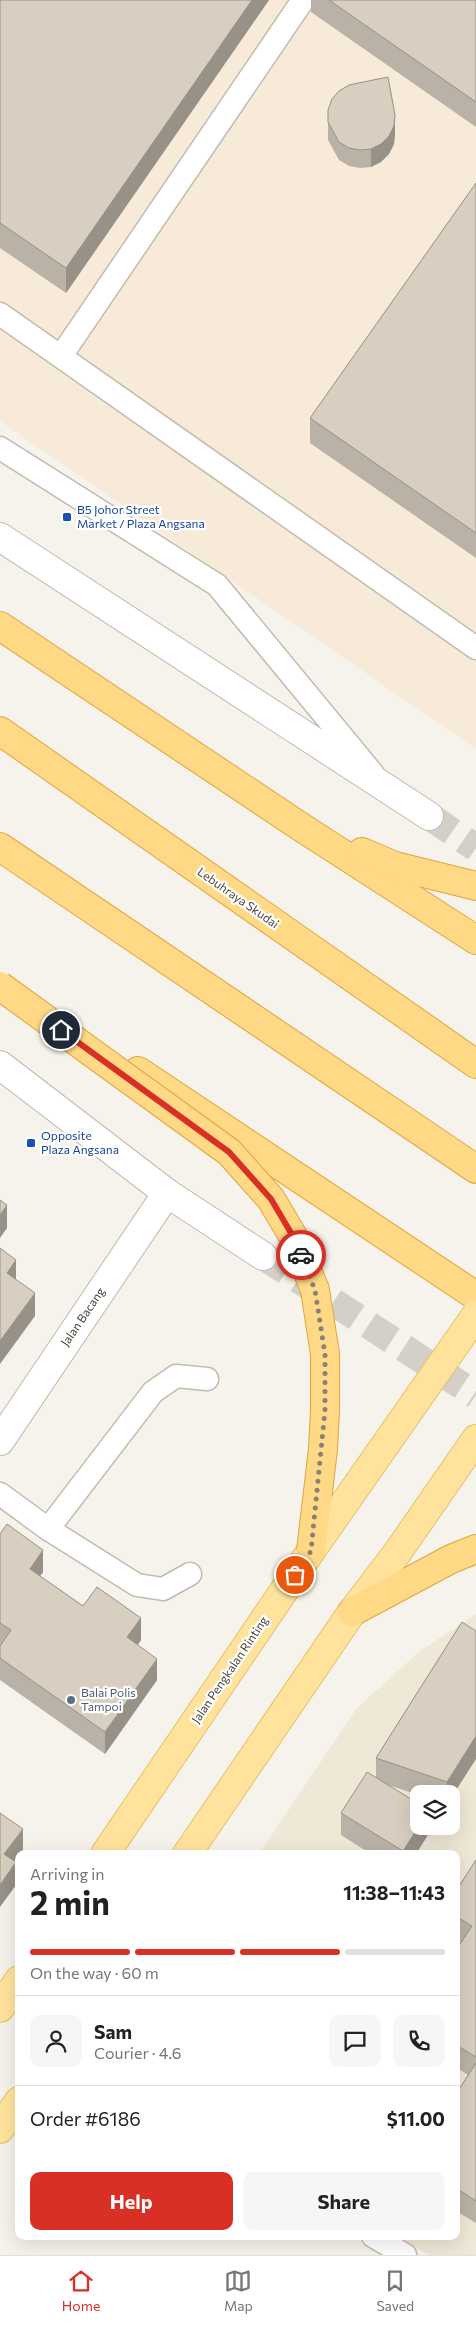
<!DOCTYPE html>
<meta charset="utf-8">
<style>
:root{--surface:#fff;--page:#f6f6f6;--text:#222;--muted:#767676;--line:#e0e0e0;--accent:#d93025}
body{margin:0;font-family:Commissioner,sans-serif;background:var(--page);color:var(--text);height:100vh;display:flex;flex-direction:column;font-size:19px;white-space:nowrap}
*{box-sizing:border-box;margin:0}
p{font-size:16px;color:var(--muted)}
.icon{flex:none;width:28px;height:28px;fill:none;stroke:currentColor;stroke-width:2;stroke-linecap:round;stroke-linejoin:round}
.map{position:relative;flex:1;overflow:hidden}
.details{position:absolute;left:15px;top:1850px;width:445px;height:390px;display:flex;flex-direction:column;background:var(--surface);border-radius:10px;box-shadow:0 5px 20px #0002}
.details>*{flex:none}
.buttons{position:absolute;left:410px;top:1785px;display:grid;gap:10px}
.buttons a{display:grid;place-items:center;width:50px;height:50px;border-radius:10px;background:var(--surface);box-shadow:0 5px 20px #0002;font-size:25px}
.pin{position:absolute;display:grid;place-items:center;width:42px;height:42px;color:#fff;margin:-21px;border:2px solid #fff;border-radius:50%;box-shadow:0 1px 5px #0007}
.courier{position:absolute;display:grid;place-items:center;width:50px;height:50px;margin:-25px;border:4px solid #d93025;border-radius:50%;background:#fff;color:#222;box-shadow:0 1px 6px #0007}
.overview em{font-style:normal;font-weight:700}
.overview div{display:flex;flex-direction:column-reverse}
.overview{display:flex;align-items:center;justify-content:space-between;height:85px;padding:0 15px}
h1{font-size:32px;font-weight:700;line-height:38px}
.bar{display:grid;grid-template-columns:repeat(4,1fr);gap:8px 5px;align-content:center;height:60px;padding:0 15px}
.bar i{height:6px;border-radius:4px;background:var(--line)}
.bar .on{background:var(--accent)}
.bar p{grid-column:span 4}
.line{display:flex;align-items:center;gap:12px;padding:0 15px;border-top:1px solid var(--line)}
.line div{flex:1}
.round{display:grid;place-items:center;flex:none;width:52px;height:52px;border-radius:10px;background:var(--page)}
.cta{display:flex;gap:10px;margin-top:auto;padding:10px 15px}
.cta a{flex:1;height:58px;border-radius:10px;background:var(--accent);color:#fff;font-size:20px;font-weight:700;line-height:58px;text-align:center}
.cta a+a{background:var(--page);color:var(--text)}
.menu{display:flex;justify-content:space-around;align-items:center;height:70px;border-top:1px solid var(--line);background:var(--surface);font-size:14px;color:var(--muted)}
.menu a{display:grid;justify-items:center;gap:2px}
.menu .on{color:var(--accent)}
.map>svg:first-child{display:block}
</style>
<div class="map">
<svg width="476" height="2255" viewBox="0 0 476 2255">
<rect width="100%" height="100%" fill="#f6f3ec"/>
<path fill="#f7ead8" d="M0,0h476v749l-476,-328z"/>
<path fill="#efe8d6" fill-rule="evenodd" d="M476,1614v641h-48l-30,-19h58v-382h-197l98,-146 63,-57zM419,1794h32v32h-32z"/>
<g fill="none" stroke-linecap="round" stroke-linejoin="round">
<g stroke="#d4d0c8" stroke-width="28" stroke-dasharray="28 14" stroke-linecap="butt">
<path d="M429,816l47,32"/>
<path d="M263,1256l213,139"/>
</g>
<g stroke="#c2bbae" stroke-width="25">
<g id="service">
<path d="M0,314l476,334"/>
<path d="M61,356l242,-356"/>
<path d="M0,448l217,137 156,189"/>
<path d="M0,1494l48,35 89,56 26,4 27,-15"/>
<path d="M48,1529l105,-137 23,-16 31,3"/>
<path d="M373,2236l32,19"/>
</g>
</g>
<g stroke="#c2bbae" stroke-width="30">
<path id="minor" d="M0,1441l167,-248"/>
</g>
<g stroke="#c2bbae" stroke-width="30">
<g id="tertiary">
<path d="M0,537l429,279"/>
<path d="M0,1065l167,128 96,63"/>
</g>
</g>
<g stroke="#e6c16a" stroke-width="30">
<g id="primary">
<path d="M105,1854l206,-303"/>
<path d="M187,1854l165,-242 45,-59 79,-114"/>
<path d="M0,2008l19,-28"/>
<path d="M0,2129l19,-28"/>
</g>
</g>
<g stroke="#e0a43c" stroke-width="30">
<g id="trunk">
<path d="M0,626l301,201 175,113"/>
<path d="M0,731l476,333"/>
<path d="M0,847l476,322"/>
<path d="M362,852l33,14 81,20"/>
<path d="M138,1071l338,225"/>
<path d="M352,1612l99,-53 25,-10"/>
</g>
</g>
<use href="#service" stroke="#fff" stroke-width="22"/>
<use href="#minor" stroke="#fff" stroke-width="28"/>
<use href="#tertiary" stroke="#fff" stroke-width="28"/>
<use href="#primary" stroke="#ffe39c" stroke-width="28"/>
<use href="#trunk" stroke="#ffd985" stroke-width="28"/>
<g stroke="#e6c16a" stroke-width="30" stroke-linecap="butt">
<path id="primary-bridge" d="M311,1551l165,-236"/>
</g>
<g stroke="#e0a43c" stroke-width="30" stroke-linecap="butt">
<path id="trunk-bridge" d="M0,986l229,166 42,47 23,39 21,52 10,64v56l-2,39 -12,102"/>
</g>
<use href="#primary-bridge" stroke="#ffe39c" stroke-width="28"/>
<use href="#trunk-bridge" stroke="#ffd985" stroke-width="28"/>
</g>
<g fill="#bab2a6">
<path d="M0,0h269l-203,293 -66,-45z"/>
<path d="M311,0h165v127l-165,-115z"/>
<path d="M328,110l67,23 -1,11 -5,10 -8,8 -10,5 -11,1 -11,-2 -10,-6 -11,-20z"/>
<path d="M476,183v375l-166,-115v-25z"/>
<path d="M0,1534l43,38 -3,4 43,30 58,34 -3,5 19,35 -52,74 -105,-74v-34l1,-1 -1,-1z"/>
<path d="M462,1622l-11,172h-32v1l-31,-10 41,41v7l-13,21h-45l-30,-19v-22l35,-36v-19z"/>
<path d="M476,1860v363l-20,-12v-117l12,-19 -12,-8v-117l5,-8 -5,-3v-48z"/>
</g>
<g fill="#979187">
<path d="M252,0h17l-203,293v-25z"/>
<path d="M395,115v18l-1,11 -5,10 -8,8 -10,5v-18z"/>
<path d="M7,1205v23l-7,10v-23z"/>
<path d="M16,1260v23l-9,-10z"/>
<path d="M35,1293v23l-35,48v-23z"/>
<path d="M43,1550v22l-13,18v-21z"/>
<path d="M141,1618v22l-14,18v-21z"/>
<path d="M157,1659v21l-52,74v-22z"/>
<path d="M476,1736v23l-25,39v-4h-4v-12z"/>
<path d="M419,1826h10v7l-13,21h-13v-3z"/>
<path d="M23,1829v22l-2,3h-2v3l-15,19v-22z"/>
<path d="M16,1862v23l-16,22v-22z"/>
</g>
<g fill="#d8cfc1" stroke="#979187">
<path d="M0,0h252l-186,268 -66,-45z"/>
<path d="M329,0h147v102z"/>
<path d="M388,77l7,38 -1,11 -5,10 -8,8 -10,5 -11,1 -11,-2 -10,-6 -11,-20v-12l4,-11 7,-8 10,-6z"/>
<path d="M476,183v350l-166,-115z"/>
<path d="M0,1200l7,5 -7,10z"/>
<path d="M0,1248l16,12 -9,13 28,20 -35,48z"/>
<path d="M7,1524l36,26 -13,19 53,37 14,-19 44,31 -14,19 30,22 -52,73 -105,-74v-12l11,-16 -11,-7v-89z"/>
<path d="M462,1622l14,9v105l-29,46 -71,-24z"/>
<path d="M367,1772l52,32v22l-16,25 -62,-38z"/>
<path d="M0,1813l23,16 -19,25 12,8 -16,23z"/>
<path d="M476,1860v197l-20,-12v-95l16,-24 -16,-10v-25z"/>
<path d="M476,2063v138l-20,-13v-94z"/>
</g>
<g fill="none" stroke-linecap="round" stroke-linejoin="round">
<path stroke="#878178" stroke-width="5" stroke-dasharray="0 9" d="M295,1575l16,-24 14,-141v-56l-10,-64 -14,-35"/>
<path stroke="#d93025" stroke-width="6" d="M61,1030l168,122 42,47 23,39 7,17"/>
</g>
<g fill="#1a4fb4" stroke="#fff" stroke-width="2">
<rect x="62" y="512" width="10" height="10" rx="2.5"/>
<rect x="26" y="1138" width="10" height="10" rx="2.5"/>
</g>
<circle fill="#5c6f8a" stroke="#fff" stroke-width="2" cx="71" cy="1700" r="5"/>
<g text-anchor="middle" stroke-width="4.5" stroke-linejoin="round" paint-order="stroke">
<g font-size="12" fill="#164399" stroke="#fff" text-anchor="start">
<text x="77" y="514">B5 Johor Street<tspan x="77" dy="14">Market / Plaza Angsana</tspan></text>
<text x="41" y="1140">Opposite<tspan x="41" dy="14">Plaza Angsana</tspan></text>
</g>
<g font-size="12" fill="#4b4439" stroke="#fff">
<text transform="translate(238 898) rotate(35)" y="4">Lebuhraya Skudai</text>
<text transform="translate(83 1317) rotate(-56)" y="4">Jalan Bacang</text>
<text transform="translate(230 1670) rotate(-56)" y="4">Jalan Pengkalan Rinting</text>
</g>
<g font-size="12" fill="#4e5e75" stroke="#fff" text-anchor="start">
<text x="81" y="1697">Balai Polis<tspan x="81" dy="14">Tampoi</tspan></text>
</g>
</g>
</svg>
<div class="buttons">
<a><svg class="icon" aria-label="layers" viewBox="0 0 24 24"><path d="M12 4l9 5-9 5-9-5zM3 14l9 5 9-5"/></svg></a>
</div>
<div class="pin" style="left:295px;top:1575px;background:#ea580c"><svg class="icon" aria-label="bag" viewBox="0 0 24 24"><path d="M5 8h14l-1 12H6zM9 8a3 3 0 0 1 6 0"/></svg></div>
<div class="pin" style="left:61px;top:1030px;background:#1f2937"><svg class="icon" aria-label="home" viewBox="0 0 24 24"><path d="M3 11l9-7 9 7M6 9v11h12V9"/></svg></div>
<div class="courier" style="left:301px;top:1255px"><svg class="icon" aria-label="car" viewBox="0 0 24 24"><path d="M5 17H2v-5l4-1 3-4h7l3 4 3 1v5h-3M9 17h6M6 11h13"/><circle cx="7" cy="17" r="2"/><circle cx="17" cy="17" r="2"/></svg></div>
<section class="details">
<div class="overview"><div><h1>2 min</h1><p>Arriving in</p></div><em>11:38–11:43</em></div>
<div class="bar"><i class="on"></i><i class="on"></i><i class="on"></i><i></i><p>On the way · 60 m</p></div>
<div class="line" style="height:90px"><a class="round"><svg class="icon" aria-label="person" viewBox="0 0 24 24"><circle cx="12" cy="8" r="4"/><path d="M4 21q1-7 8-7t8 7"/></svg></a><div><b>Sam</b><p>Courier · 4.6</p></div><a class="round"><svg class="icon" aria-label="chat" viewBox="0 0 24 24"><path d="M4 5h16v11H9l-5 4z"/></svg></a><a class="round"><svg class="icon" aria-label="phone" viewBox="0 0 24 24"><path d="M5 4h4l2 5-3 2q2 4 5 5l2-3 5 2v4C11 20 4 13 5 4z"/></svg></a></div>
<div class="line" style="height:65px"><div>Order #6186</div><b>$11.00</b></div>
<div class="cta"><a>Help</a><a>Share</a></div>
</section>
</div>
<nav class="menu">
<a class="on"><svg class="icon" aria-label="home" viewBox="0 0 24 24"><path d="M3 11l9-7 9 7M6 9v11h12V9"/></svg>Home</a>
<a><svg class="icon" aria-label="map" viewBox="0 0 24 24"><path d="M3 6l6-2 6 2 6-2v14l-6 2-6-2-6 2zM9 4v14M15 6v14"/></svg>Map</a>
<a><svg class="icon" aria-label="saved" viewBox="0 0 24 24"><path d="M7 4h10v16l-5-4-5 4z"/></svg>Saved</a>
</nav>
